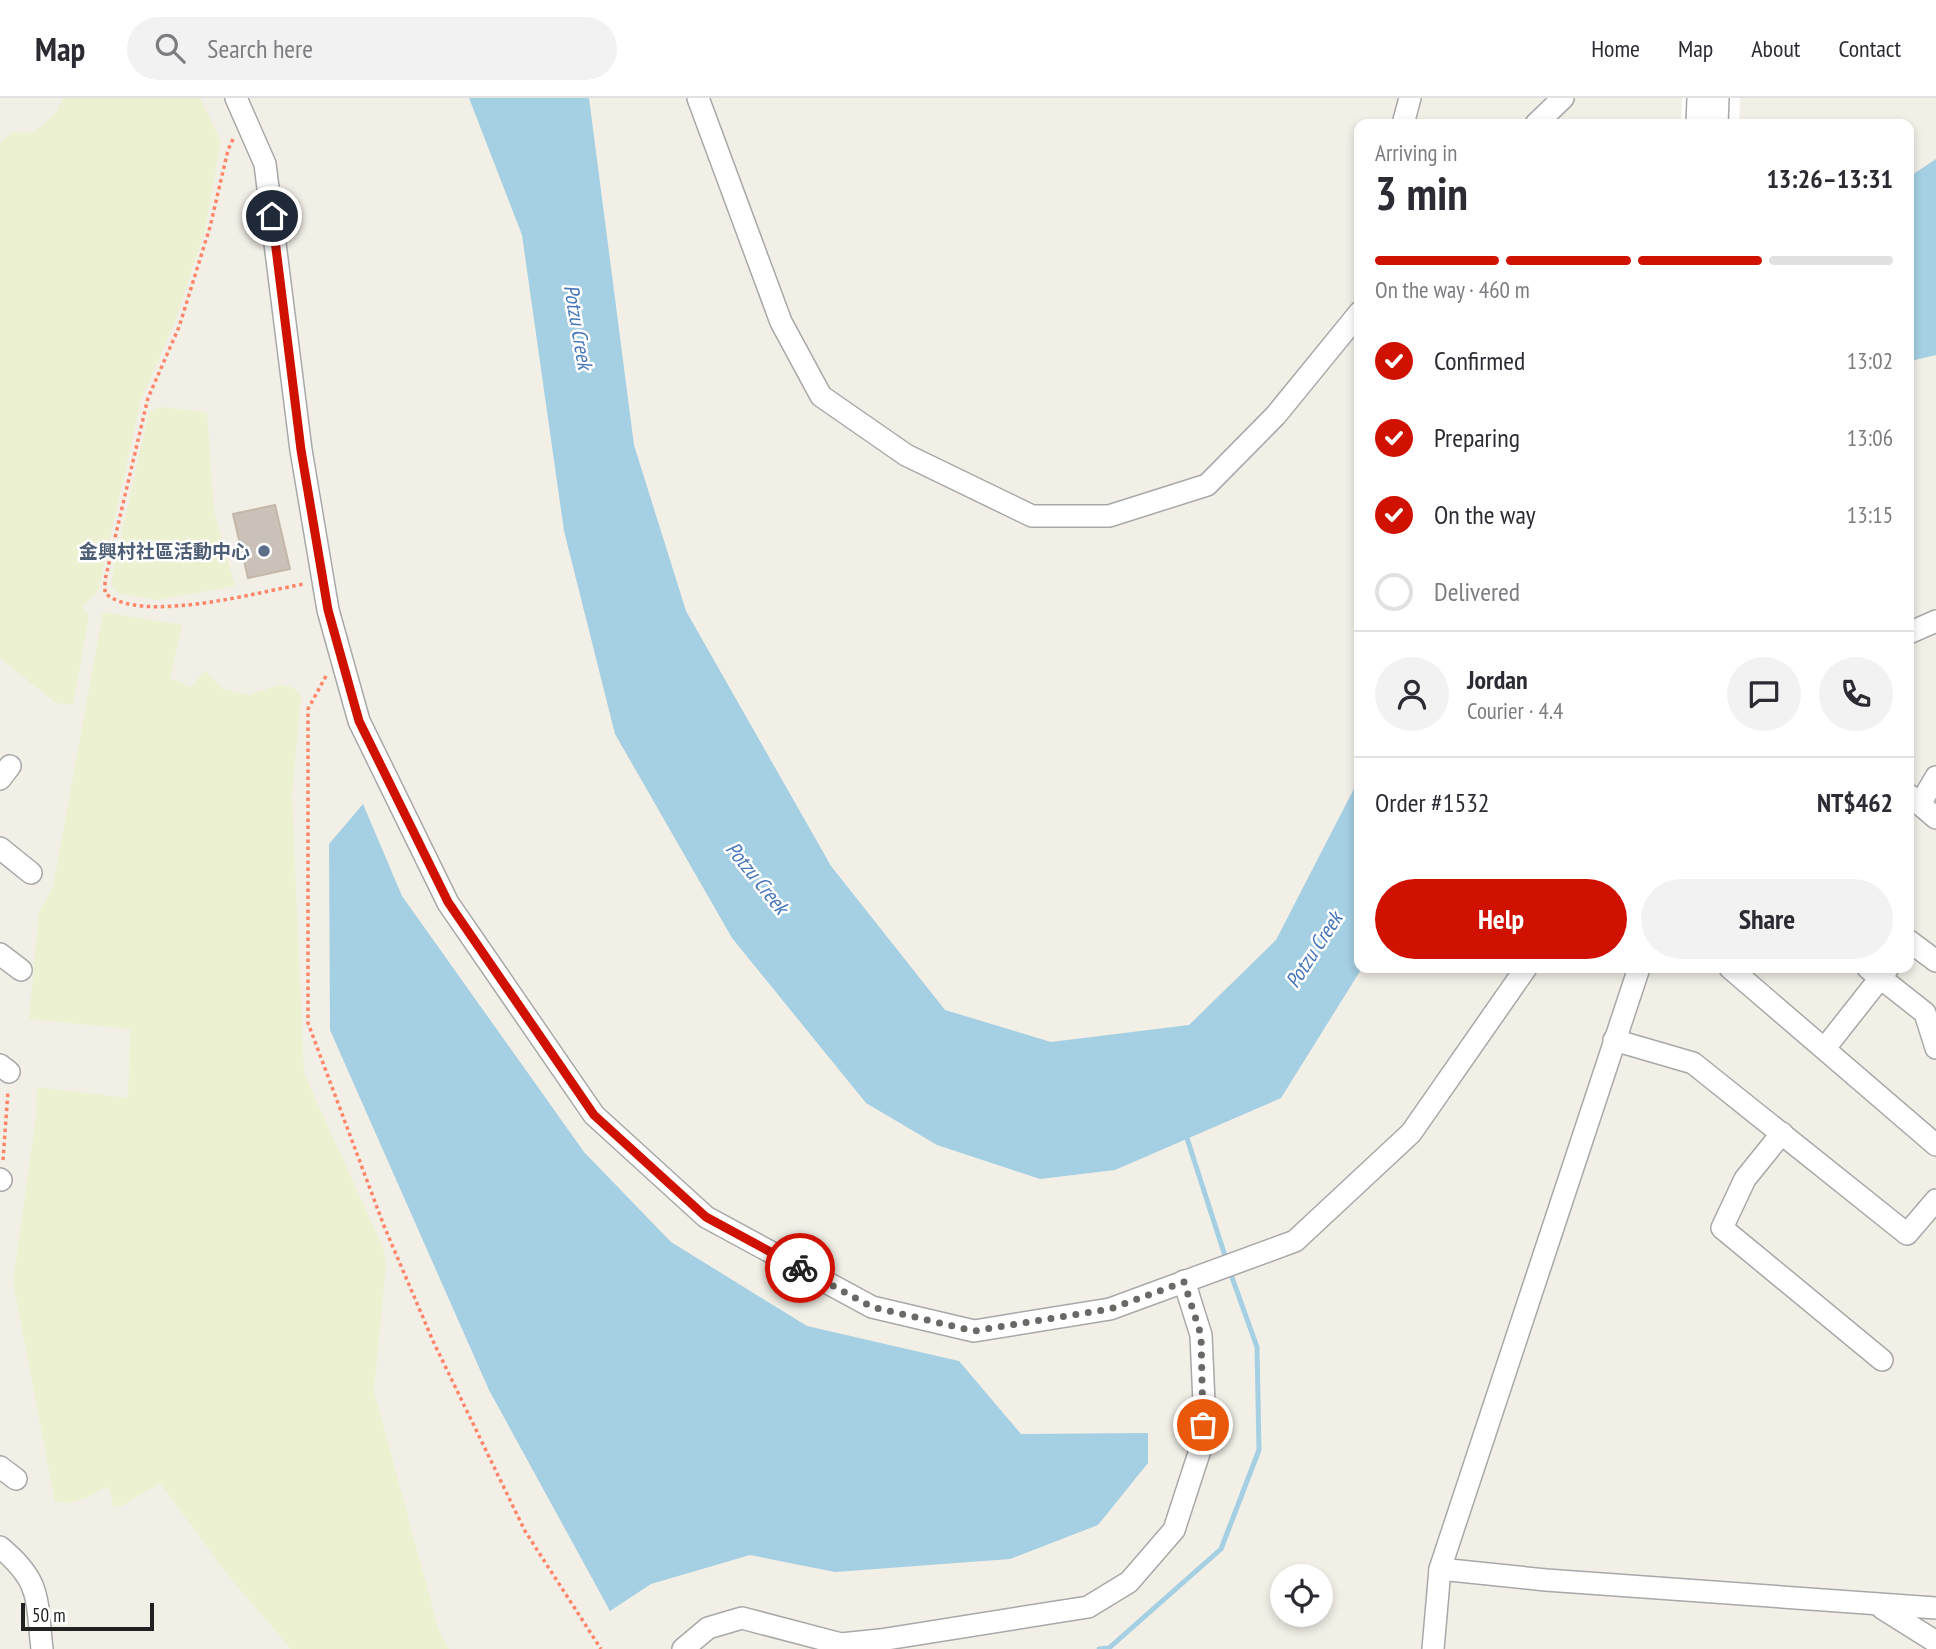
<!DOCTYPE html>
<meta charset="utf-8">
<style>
:root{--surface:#fff;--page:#f2f2f3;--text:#2b2b33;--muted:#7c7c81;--line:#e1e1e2;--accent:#d11100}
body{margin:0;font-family:"PT Sans Narrow","Noto Sans TC",sans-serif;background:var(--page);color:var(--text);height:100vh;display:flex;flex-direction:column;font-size:26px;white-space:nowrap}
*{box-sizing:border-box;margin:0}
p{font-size:23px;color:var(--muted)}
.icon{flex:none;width:38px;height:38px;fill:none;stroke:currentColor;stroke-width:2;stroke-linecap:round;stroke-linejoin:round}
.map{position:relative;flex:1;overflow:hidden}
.panel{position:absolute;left:1354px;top:21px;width:560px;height:854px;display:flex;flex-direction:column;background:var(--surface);border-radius:14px;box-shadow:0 4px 10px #0003}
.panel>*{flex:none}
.controls{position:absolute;left:1270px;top:1466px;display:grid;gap:14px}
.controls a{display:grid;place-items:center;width:63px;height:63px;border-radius:50%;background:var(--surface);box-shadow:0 4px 10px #0003;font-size:35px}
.scale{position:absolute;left:21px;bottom:18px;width:133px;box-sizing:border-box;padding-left:7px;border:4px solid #212121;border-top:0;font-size:19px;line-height:24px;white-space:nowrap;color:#212121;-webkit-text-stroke:5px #fff;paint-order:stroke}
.pin{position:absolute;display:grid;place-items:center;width:60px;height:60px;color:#fff;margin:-30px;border:4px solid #fff;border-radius:50%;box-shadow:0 2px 7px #0007}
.courier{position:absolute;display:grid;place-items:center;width:70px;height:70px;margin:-35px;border:5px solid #d11100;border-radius:50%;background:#fff;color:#222;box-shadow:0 2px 9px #0007}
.headline em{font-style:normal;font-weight:800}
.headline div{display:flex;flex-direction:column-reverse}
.headline{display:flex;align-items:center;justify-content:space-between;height:119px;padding:0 21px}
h1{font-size:46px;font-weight:800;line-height:52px}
.bar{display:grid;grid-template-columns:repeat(4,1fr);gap:10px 7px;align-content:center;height:84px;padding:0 21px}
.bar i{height:9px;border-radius:5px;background:var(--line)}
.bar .on{background:var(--accent)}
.bar p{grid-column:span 4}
.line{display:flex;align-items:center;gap:18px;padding:0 21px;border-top:2px solid var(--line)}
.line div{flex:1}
.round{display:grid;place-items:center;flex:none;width:74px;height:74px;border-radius:37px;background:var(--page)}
ol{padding:0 21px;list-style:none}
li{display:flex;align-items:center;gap:21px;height:77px}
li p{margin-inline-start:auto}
li .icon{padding:7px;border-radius:50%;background:var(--accent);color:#fff;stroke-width:4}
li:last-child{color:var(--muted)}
li i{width:38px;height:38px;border:4px solid var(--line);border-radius:50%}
.cta{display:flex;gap:14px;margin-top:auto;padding:14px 21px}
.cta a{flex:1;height:80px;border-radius:42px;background:var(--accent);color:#fff;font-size:28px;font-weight:800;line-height:80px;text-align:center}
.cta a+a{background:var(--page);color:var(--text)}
header{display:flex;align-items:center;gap:42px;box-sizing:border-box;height:98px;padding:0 35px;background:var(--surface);border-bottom:2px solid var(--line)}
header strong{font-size:33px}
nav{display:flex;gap:38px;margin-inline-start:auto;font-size:24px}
.search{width:490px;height:63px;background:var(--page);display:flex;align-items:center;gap:18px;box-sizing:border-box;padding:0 24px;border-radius:38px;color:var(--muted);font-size:26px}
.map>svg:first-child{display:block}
</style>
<header>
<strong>Map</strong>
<div class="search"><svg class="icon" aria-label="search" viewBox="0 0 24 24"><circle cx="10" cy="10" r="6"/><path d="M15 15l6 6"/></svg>Search here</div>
<nav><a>Home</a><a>Map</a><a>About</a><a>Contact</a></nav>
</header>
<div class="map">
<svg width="1936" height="1551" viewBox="0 0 1936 1551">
<rect width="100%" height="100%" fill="#f2efe7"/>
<g fill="#ecf1d1">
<path d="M63,0h137l21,43 -16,89 -30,92 -34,78 -43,192 -16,14 7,10 -16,89 -17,-2 -56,-45v-515l12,-11h23l22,-20z"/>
<path d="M160,309l47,5 7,99 21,75 -78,14 -39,-7 -4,-4 -3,-6 3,-15 35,-157z"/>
<path d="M103,514l79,13 -12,53 21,9 14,-17 18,19 26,6 32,-11 13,4 7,8 -9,99 12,278 80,177 2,15 -12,126 65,240 10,18h-158l-64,-75 -67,-91 -38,23 -8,1 -5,-18 -4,-2 -18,11 -18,5 -14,-1 -42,-220 23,-166 1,-29 91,11 2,-69 -101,-10 10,-107 14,-25z"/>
</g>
<g fill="#a5cfe2">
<path d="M469,0h120l45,347 52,166 145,255 114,144 106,32 138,-17 87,-85 84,-163v191h2l-81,130 -166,72 -75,9 -103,-34 -71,-42 -134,-165 -117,-204 -51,-203 -42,-296z"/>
<path d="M1936,61v196l-21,5 -6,5v-188z"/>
<path d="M363,706l39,92 182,256 87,90 136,84 152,35 62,73 127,-1v30l-50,62 -88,34 -175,13 -85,-17 -99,29 -41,27 -121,-221 -159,-360 -1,-186z"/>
</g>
<path fill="#fff" d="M1682,0h58l-1,26h-58z"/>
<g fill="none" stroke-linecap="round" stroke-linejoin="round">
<g stroke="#a5cfe2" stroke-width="5">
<path d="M1185,1034l41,127"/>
<path d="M1099,1551l10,-1 112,-99 38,-99 -2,-103 -28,-78"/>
</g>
</g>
<path fill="#cac2b9" stroke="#c4b7a8" stroke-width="2" d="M275,407l15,64 -42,9 -15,-64z"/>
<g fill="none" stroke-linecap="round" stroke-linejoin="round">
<g stroke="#a8a8a8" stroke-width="24">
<g id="minor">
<path d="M236,0l29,66 36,286 27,160 31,111 89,182 146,212 112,102 166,90 102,24 136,-22 185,-68 116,-108 115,-165"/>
<path d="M698,0l83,224 40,74 85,59 126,61h77l98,-31 69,-70 84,-103"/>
<path d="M1403,26l7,-26"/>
<path d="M1536,26l27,-26"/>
<path d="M1697,26l1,-26"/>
<path d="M1717,26l1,-26"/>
<path d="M1909,535l27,-12"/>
<path d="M0,681l10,-13"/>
<path d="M1909,697l27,23"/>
<path d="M1920,706l16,-27"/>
<path d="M0,750l31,25"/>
<path d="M1909,843l27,20"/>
<path d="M0,856l21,16"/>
<path d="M1730,870l206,177"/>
<path d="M1868,870l57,45 11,35"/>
<path d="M1614,942l79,23 214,171 29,-34"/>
<path d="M1825,950l63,-80"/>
<path d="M0,967l9,7"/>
<path d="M1782,1035l-37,46 -23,49 160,132"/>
<path d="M0,1081l1,1"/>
<path d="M0,1369l16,12"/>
<path d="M0,1449c42,35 36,51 42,102"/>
<path d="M1440,1471l106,11 390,28"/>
<path d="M1882,1510l54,34"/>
<path d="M683,1551l25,-21 34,-10 99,26 39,-4 208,-33 41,-25 45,-52 27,-83 3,-44 -3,-68 -17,-54"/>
<path d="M1433,1551l7,-80 199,-601"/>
</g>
</g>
<g stroke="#ff856a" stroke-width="3.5" stroke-dasharray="3.5 3.5" stroke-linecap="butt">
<path d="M233,41l-5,11 -18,77 -31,100 -31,71 -43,182v13c35,32 153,-1 199,-9"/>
<path d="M326,578l-18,33v314l76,203 49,115 92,190 76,118"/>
<path d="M3,1062l5,-69"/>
</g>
<use href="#minor" stroke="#fff" stroke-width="21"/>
</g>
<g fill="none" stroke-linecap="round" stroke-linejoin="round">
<path stroke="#6a6966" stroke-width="7" stroke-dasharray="0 12.6" d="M800,1170l72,39 102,24 136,-22 74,-27 17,53 2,90"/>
<path stroke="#d11100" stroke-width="9" d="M272,118l29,234 27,160 31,111 89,181 146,213 112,102 94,51"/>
</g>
<circle fill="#5c6f8a" stroke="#fff" stroke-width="2.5" cx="264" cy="453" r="7"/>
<g text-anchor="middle" stroke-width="5" stroke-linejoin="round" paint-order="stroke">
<g font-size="19" font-weight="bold" fill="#4e5e75" stroke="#fff" text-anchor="end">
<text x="250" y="460">金興村社區活動中心</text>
</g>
<g font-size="21" font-style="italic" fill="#4676b8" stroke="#fff">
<text transform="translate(578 229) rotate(80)" y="7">Potzu Creek</text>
<text transform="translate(757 780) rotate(51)" y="7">Potzu Creek</text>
<text transform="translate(1314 852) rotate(-57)" y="7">Potzu Creek</text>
</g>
</g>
</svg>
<div class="controls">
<a><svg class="icon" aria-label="locate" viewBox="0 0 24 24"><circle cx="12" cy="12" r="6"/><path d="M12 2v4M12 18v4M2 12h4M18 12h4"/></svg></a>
</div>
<div class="scale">50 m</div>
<div class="pin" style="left:1203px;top:1327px;background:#ea580c"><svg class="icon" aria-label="bag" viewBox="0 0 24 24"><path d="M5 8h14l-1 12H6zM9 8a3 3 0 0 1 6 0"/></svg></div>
<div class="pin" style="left:272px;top:118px;background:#1f2937"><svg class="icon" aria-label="home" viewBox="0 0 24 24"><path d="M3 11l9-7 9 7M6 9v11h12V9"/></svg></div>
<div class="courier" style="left:800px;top:1170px"><svg class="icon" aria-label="bike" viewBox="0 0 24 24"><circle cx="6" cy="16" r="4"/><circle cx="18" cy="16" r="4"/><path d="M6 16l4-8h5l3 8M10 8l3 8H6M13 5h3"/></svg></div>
<section class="panel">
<div class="headline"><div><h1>3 min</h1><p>Arriving in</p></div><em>13:26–13:31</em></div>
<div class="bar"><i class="on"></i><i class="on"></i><i class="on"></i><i></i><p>On the way · 460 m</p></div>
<ol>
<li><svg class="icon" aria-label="check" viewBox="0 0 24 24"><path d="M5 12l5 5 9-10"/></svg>Confirmed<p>13:02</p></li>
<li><svg class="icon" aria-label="check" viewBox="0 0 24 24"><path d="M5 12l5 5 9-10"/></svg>Preparing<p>13:06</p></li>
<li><svg class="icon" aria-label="check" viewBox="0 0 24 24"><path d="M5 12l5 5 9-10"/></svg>On the way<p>13:15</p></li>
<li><i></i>Delivered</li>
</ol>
<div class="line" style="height:126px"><a class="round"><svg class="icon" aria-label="person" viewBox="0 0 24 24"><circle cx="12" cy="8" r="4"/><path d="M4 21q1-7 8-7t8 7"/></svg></a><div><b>Jordan</b><p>Courier · 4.4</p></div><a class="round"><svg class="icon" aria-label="chat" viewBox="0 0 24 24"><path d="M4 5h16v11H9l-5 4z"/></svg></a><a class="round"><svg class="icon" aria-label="phone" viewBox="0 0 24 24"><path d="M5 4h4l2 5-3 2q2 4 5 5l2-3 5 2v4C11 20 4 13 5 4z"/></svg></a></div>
<div class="line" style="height:91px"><div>Order #1532</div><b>NT$462</b></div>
<div class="cta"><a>Help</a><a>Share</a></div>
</section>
</div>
